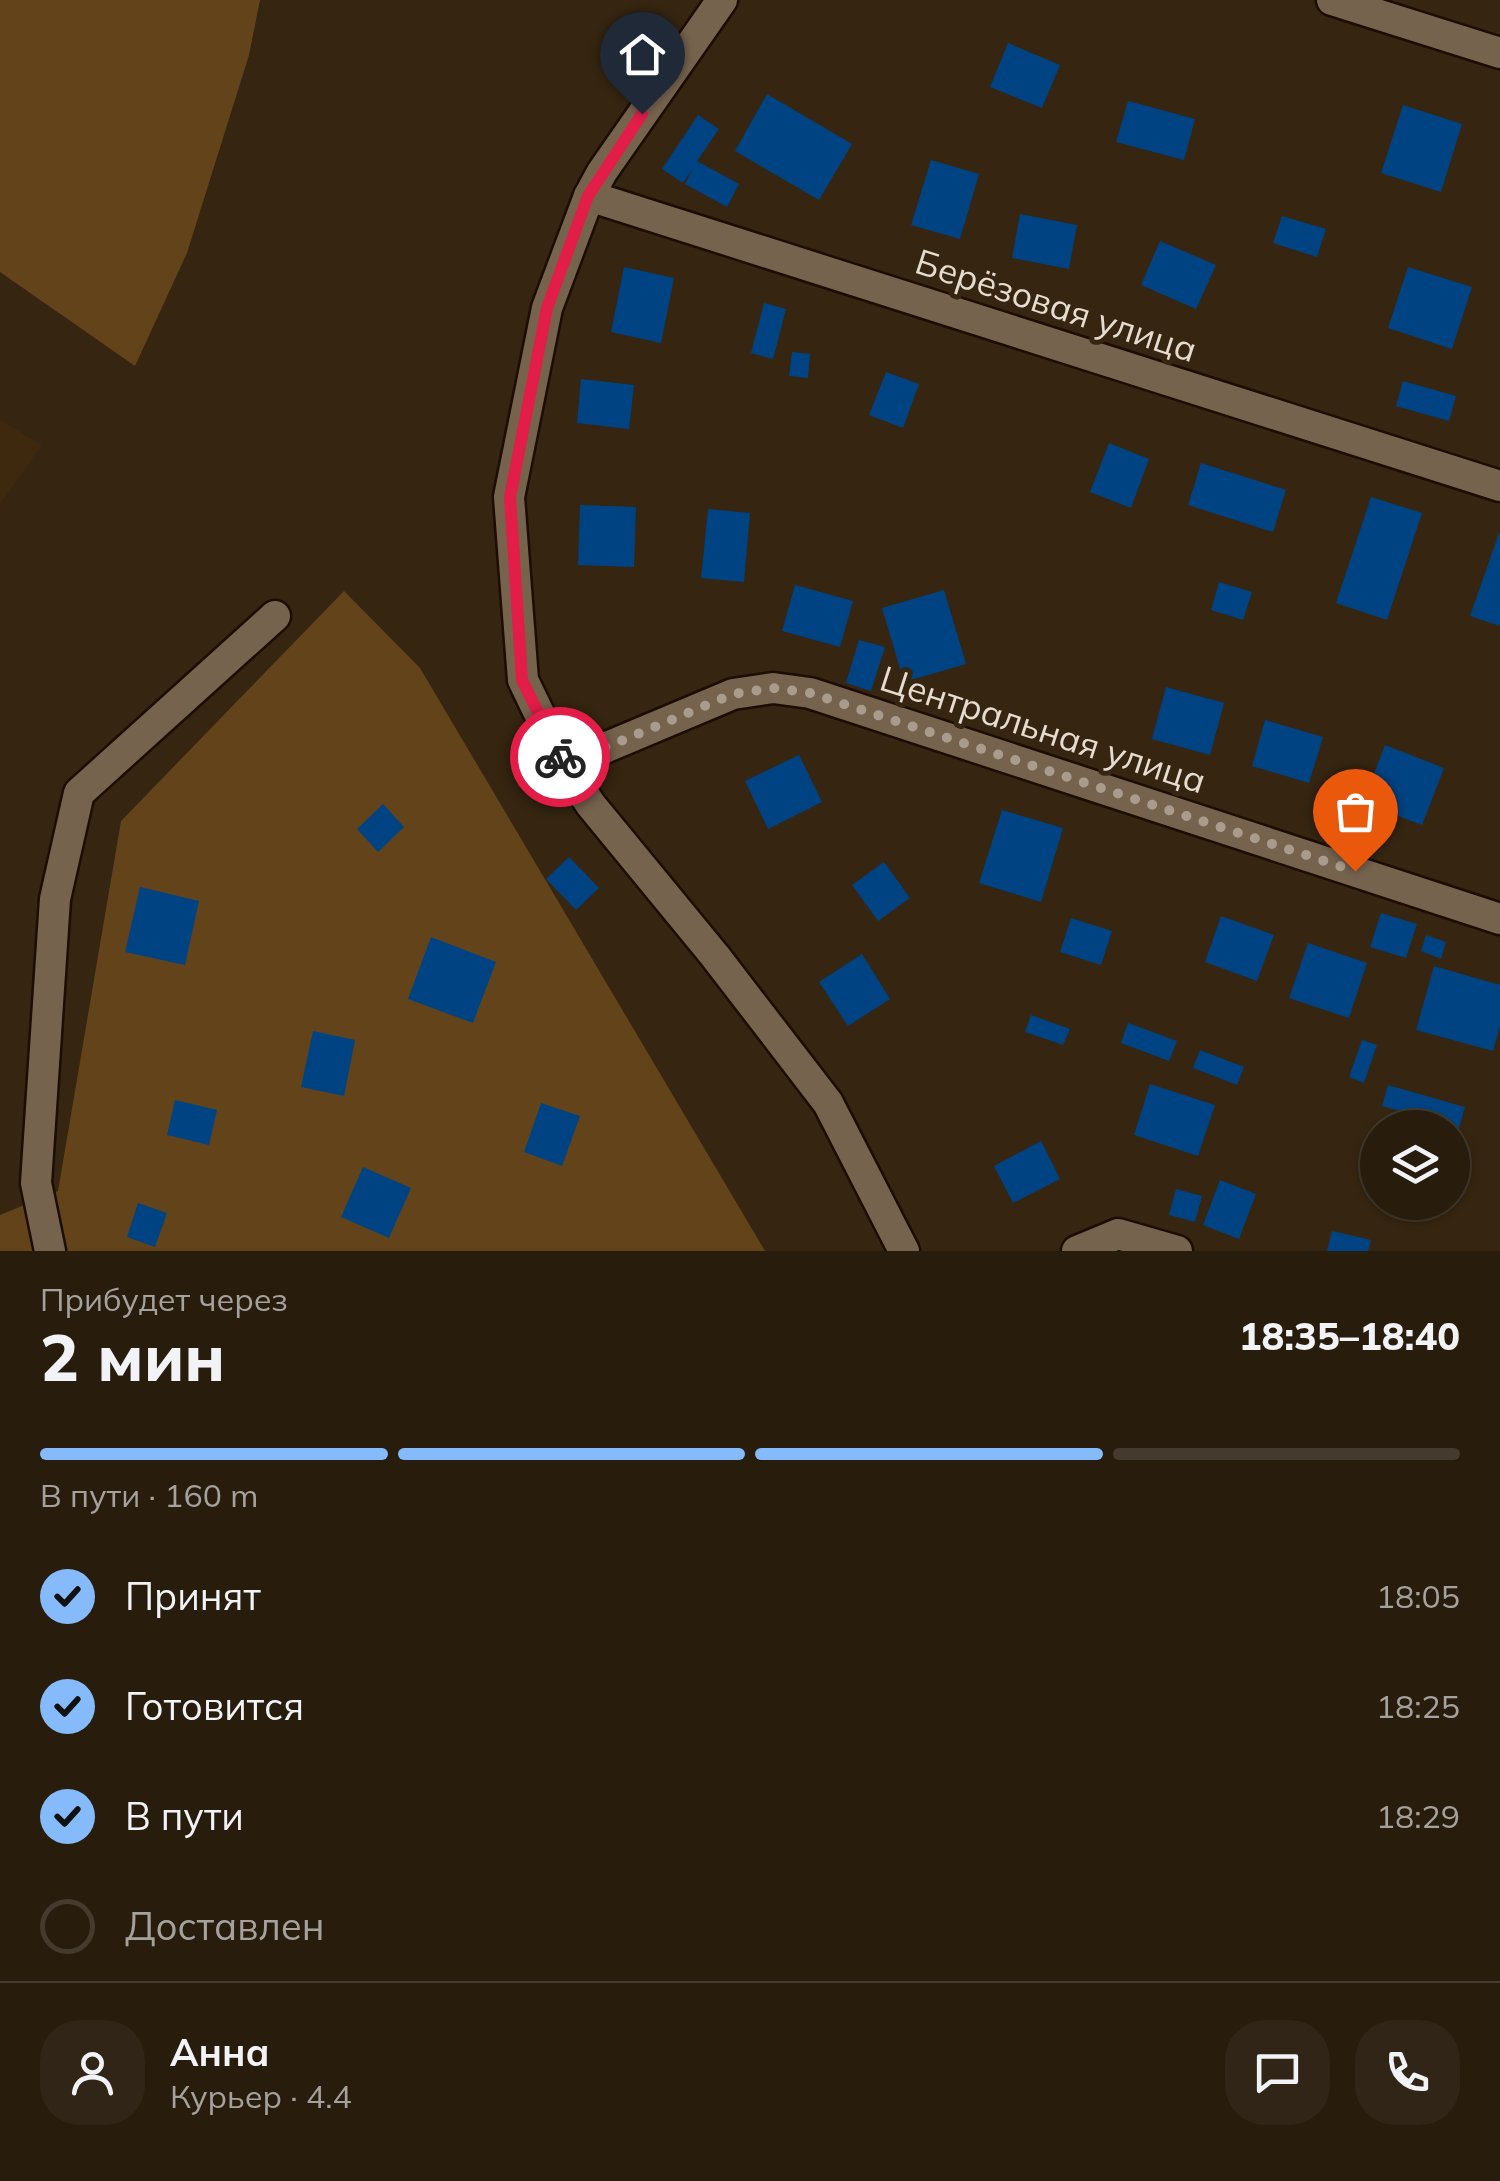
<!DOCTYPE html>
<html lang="ru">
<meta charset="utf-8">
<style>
:root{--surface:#281c0d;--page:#302516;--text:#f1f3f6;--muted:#a5a19d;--line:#443a2e;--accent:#86bbfb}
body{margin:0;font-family:Mulish,sans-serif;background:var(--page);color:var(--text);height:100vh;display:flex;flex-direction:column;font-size:38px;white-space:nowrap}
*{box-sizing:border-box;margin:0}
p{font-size:32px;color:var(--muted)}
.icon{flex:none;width:55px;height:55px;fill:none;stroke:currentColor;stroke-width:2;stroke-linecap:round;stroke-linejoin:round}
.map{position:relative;height:1251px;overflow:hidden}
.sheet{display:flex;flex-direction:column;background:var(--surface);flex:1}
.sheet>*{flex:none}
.fabs{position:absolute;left:1360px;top:1110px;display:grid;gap:20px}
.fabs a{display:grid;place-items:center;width:110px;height:110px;border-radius:50%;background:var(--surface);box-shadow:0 2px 8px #0004,0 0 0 2px var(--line);font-size:50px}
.pin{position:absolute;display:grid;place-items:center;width:85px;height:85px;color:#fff;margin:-102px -42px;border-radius:50% 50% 50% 0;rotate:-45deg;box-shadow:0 0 10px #0007}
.pin .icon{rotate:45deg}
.courier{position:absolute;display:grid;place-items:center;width:100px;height:100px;margin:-50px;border:8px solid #e11d48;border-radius:50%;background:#fff;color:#222;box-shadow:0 2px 12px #0007}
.overview em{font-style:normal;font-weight:800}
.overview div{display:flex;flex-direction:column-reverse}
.overview{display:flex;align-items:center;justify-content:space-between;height:170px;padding:0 40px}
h1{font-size:65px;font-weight:800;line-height:75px}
.bar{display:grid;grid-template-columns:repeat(4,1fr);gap:15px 10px;align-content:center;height:120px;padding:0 40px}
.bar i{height:12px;border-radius:8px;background:var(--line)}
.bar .on{background:var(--accent)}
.bar p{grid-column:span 4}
.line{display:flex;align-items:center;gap:25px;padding:0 40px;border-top:2px solid var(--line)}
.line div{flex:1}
.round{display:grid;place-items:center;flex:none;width:105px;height:105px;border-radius:40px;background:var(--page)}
ol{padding:0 40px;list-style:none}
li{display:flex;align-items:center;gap:30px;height:110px}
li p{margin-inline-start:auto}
li .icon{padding:10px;border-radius:50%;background:var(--accent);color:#111;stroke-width:4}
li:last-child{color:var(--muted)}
li i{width:55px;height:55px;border:5px solid var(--line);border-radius:50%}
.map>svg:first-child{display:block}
</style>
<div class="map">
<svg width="1500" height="1251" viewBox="0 0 1500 1251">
<rect width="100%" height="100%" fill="#352511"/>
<path fill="#3e290f" d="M0,420l42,25 -42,59z"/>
<g fill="#63431a">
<path d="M0,0h260l-11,55 -62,198 -52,113 -135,-94z"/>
<path d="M344,591l76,77 345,583h-765v-36l58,-24 63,-370z"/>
</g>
<g fill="#004383">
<path d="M1008,43l52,22 -18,43 -52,-21z"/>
<path d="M767,94l85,50 -33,56 -84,-49z"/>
<path d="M1128,101l67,18 -11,41 -68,-18z"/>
<path d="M1403,105l59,19 -21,68 -60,-19z"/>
<path d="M698,115l21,14 -22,32 42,23 -12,23 -42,-23 8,-16 -10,15 -21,-14z"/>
<path d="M931,160l48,14 -19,65 -49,-14z"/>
<path d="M1020,214l57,11 -8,44 -57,-11z"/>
<path d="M1282,216l44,13 -9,28 -44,-14z"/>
<path d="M1160,241l56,24 -20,44 -55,-24z"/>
<path d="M624,267l50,11 -13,65 -50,-11z"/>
<path d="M1408,267l64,20 -20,62 -64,-21z"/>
<path d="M764,303l22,6 -13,50 -22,-6z"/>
<path d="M792,352l18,2 -2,24 -19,-2z"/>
<path d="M886,372l33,12 -16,44 -34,-13z"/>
<path d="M581,379l53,6 -5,44 -52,-6z"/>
<path d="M1403,381l53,15 -7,25 -53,-15z"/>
<path d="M1109,443l40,16 -18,49 -41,-16z"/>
<path d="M1201,463l85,27 -13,42 -85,-27z"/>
<path d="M1371,497l51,16 -35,107 -51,-17z"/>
<path d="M580,505l56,2 -2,60 -56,-2z"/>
<path d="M708,509l42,4 -6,69 -43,-4z"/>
<path d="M1499,533h1v93l-30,-10z"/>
<path d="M1219,582l33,10 -9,28 -32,-10z"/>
<path d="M795,585l58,16 -13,46 -58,-16z"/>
<path d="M944,590l22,74 -62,18 -22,-74z"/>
<path d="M859,640l26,7 -14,44 -25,-8z"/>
<path d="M1166,687l58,16 -14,52 -58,-16z"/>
<path d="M1265,720l58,17 -14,46 -57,-17z"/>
<path d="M1385,745l59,23 -22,57 -59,-22z"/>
<path d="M799,755l23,47 -54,27 -23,-48z"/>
<path d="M383,804l21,23 -26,25 -21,-23z"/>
<path d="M1002,810l61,18 -22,74 -62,-19z"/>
<path d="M569,857l30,31 -23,22 -30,-31z"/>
<path d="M884,862l26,36 -32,23 -26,-36z"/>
<path d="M140,887l59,14 -14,64 -60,-13z"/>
<path d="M1381,913l36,11 -11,34 -36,-11z"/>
<path d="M1221,916l53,19 -17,46 -52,-19z"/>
<path d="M1071,918l41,13 -11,34 -41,-13z"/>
<path d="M1426,935l20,7 -5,17 -20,-8z"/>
<path d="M431,937l65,25 -23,61 -65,-24z"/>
<path d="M1308,943l59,20 -18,55 -60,-20z"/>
<path d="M862,954l28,45 -42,27 -29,-44z"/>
<path d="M1434,966l66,19v41l-7,25 -77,-21z"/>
<path d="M1031,1015l39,14 -7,16 -38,-13z"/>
<path d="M1128,1023l49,18 -8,20 -48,-18z"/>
<path d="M313,1031l42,9 -11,56 -43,-9z"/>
<path d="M1362,1040l15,5 -13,38 -15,-6z"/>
<path d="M1200,1050l44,17 -7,18 -44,-17z"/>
<path d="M1150,1084l65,21 -17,51 -64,-21z"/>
<path d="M1388,1085l77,22 -6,21 -77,-22z"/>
<path d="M175,1100l42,10 -8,35 -42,-10z"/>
<path d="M541,1103l39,13 -18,50 -38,-14z"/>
<path d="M1041,1141l19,38 -47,24 -19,-37z"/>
<path d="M1452,1147l8,2 -6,23h-2z"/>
<path d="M1376,1155h2v28l-9,-2z"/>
<path d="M363,1167l48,21 -22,50 -48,-21z"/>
<path d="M1220,1180l36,14 -17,45 -36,-14z"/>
<path d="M1176,1189l26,7 -7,26 -26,-7z"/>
<path d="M138,1203l29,10 -12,34 -28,-10z"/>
<path d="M1332,1231l39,9 -3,11h-41z"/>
</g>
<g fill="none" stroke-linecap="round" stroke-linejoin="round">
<g stroke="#1c0d00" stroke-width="35">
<g id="minor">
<path d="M722,0l-120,172 -13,24 -42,112 -38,189 14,183 41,85 27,40 124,151 113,147 76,148"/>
<path d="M1332,0l168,53"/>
<path d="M589,196l911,290"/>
<path d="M564,765l169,-71 40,-6 37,5 690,226"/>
<path d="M50,1251l-14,-68 19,-284 24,-106 196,-177"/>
<path d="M1077,1251l41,-17 59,17"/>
</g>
</g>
<use href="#minor" stroke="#76634e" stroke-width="30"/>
</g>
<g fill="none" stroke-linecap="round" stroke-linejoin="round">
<path stroke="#a99c8d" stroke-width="10" stroke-dasharray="0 18" d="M560,757l4,8 169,-71 40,-6 37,5 545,178"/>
<path stroke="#e11d48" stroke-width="12" d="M560,757l-38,-77 -12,-183 37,-189 41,-112 54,-82"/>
</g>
<g text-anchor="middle" stroke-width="10" stroke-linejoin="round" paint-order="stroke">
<g font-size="35" fill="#e7dcd0" stroke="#352511">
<text transform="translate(1056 306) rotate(18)" y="12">Берёзовая улица</text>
<text transform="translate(1043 730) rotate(18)" y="12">Центральная улица</text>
</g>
</g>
</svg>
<div class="fabs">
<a><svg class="icon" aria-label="layers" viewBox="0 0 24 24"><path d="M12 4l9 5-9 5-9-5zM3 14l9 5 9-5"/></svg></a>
</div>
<div class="pin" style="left:1355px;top:871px;background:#ea580c"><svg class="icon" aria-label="bag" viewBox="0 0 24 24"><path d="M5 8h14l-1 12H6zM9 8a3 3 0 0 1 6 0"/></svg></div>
<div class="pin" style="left:642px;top:114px;background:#1f2937"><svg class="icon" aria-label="home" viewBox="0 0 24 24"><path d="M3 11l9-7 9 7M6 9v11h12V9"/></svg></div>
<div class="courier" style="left:560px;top:757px"><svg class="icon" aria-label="bike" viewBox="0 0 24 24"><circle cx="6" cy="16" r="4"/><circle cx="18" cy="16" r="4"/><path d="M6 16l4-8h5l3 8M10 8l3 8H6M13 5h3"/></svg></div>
</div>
<section class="sheet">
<div class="overview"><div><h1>2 мин</h1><p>Прибудет через</p></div><em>18:35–18:40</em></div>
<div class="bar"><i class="on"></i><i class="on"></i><i class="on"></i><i></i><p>В пути · 160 m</p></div>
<ol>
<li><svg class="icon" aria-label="check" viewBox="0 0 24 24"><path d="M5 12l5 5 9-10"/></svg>Принят<p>18:05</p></li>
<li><svg class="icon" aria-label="check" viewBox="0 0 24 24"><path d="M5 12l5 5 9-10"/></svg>Готовится<p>18:25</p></li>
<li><svg class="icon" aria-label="check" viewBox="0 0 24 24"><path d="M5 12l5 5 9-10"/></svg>В пути<p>18:29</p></li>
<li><i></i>Доставлен</li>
</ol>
<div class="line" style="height:180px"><a class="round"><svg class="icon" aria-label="person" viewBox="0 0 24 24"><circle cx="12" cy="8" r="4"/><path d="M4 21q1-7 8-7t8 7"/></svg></a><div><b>Анна</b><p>Курьер · 4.4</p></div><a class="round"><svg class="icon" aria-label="chat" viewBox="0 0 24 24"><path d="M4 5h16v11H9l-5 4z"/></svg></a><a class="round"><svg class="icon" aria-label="phone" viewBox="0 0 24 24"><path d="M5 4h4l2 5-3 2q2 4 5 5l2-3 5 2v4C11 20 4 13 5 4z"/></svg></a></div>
</section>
